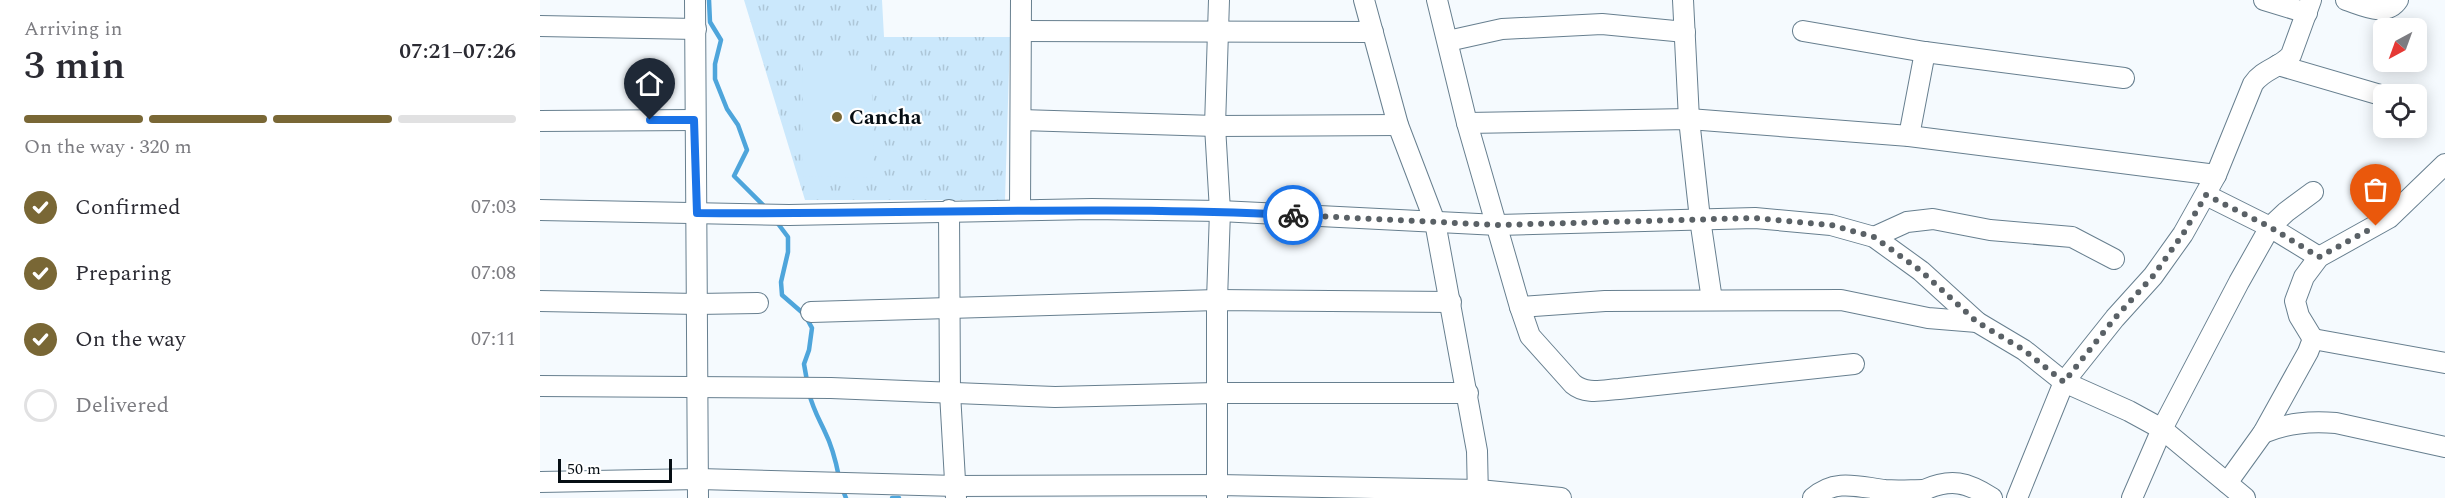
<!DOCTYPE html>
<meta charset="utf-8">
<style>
:root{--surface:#fff;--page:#f2f2f3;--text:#2b2b33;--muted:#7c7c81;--line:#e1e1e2;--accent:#796735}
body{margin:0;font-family:Spectral,serif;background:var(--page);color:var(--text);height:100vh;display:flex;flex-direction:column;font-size:22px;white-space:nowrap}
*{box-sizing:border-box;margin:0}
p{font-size:20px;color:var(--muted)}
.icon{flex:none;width:33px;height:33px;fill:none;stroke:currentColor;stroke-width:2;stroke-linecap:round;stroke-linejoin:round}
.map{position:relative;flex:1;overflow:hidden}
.details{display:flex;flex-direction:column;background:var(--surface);width:540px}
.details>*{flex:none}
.needle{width:39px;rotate:221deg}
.controls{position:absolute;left:1833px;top:18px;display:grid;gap:12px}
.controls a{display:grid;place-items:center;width:54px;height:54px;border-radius:9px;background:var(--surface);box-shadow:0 3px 15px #0003;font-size:30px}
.scale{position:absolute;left:18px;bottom:15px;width:114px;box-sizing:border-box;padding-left:6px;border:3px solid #060e14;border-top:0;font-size:16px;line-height:21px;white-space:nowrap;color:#060e14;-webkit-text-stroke:4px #fff;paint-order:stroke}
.pin{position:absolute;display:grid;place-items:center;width:51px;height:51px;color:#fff;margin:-62px -26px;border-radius:50% 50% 50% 0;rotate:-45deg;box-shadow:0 0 6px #0007}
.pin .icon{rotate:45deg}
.courier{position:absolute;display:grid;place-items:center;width:60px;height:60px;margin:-30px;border:4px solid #1a73e8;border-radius:50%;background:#fff;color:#222;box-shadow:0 2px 8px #0007}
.summary em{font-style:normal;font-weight:600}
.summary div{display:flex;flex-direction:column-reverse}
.summary{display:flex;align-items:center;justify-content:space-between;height:102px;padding:0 24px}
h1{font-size:39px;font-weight:600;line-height:45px}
.bar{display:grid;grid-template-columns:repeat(4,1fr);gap:9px 6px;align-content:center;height:72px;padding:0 24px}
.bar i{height:8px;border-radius:4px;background:var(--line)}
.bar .active{background:var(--accent)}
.bar p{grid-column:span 4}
ol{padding:0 24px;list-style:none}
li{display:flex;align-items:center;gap:18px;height:66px}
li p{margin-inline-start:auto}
li .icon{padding:6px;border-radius:50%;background:var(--accent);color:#fff;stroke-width:4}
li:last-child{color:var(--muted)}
li i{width:33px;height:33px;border:3px solid var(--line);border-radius:50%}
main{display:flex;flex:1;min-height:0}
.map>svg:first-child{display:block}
</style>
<main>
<section class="details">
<div class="summary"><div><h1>3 min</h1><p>Arriving in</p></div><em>07:21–07:26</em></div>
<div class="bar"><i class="active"></i><i class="active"></i><i class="active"></i><i></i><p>On the way · 320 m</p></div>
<ol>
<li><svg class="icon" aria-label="check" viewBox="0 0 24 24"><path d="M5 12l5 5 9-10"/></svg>Confirmed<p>07:03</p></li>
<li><svg class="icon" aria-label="check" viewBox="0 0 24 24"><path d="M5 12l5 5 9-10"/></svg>Preparing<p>07:08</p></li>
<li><svg class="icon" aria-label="check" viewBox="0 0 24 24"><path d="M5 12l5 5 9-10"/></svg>On the way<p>07:11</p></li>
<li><i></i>Delivered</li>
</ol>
</section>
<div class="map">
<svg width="1905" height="498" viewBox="0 0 1905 498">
<defs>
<pattern id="grass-tufts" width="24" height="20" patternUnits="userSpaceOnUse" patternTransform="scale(1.5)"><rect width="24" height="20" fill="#cbe8fc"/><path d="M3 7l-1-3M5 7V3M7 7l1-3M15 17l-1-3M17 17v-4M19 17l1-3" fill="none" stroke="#adc6d7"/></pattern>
</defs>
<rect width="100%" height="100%" fill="#f5fafe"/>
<path fill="url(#grass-tufts)" d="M204,0h138l2,37h126l-5,163h-200z"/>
<path fill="#cbe8fc" d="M263,57h68l3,121 -72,-2z"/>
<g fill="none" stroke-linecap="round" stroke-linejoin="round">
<g stroke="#4ea5db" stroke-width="4.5">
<path d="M169,0l1,22 11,18 -6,24v15l12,30 11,16 9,25 -13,26 34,34"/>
<path d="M236,221l12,16v15l-7,30 1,13 23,20 7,13 -3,22 -5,14 3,17"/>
<path d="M269,393c4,16 9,24 16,39 7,14 11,30 14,45"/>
<path d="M302,488l4,10"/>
<path d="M352,498h7"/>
</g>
<g stroke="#677f8f" stroke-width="22">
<g id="minor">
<path d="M155,0l3,498"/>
<path d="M824,0l34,125 37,97 42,229 1,47"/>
<path d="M897,0l30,123 53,184 10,29 43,48c13,11 30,6 46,5l235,-25"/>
<path d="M1143,0l6,119 11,100 12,81"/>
<path d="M1724,0l43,13"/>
<path d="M1806,0c16,5 40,18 52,0"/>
<path d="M0,26l156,3"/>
<path d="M481,31l352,1"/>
<path d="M1263,31l122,21 199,26"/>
<path d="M908,41l54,-12 100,-5 83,8"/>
<path d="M1738,65l106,31"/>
<path d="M481,120l194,6 183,-1"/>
<path d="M0,121l154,-1"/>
<path d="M927,123l222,-4 220,17 307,39"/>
<path d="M1369,136l16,-84"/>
<path d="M1666,195l64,32 49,30"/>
<path d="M0,210l249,5 303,-6 128,2 278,14 257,-7 76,7 43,12 47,34 56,51 47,28 40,32 65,29 33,18 83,69"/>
<path d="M409,210l1,183 6,105"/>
<path d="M480,210l1,-210"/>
<path d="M1334,237l33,-15 26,-3 57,11 82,7 42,22"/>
<path d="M0,301l157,3 61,-1"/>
<path d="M980,307l85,-6 236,-1 87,18 49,4"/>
<path d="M271,312l406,-12 234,2"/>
<path d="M1773,339l132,24"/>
<path d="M0,386l291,2 224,9 161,-4h252"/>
<path d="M1723,433c25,-10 46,-12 73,-10l109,24"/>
<path d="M0,482l159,-3 257,7 262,-1 261,5 82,8"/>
<path d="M1687,483l36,-50 45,-81 5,-13 -14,-23 -4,-15 9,-24 15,-20 70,-39 56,-54"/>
<path d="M677,498v-198l3,-89 -5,-85 4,-126"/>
<path d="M1273,498c22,-20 46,-11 72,-8 13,1 26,0 39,0"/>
<path d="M1381,498l3,-8c27,-12 43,-8 68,8"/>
<path d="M1477,498l47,-116 51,-64 38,-42 30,-42 33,-59 37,-91c10,-15 27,-16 38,-29l20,-55"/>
<path d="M1592,498l30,-69 77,-147 31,-55 16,-15 27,-20"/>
</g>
</g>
<use href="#minor" stroke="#fff" stroke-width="20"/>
</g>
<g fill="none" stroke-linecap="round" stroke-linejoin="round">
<path stroke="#5a6166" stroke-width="6" stroke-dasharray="0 10.8" d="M753,215l205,10 257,-7 76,7 43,12 47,34 56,51 47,28 40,32 51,-64 38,-42 30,-42 23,-39 64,32 49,30 57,-31"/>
<path stroke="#1a73e8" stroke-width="8" d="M110,120h44l3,93c199,2 397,-8 596,2"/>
</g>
<circle fill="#796735" stroke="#fff" stroke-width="2" cx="297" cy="117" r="6"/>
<g text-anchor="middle" stroke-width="4.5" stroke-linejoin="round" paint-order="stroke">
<g font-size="21" font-weight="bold" fill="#060e14" stroke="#fff" text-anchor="start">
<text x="309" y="124">Cancha</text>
</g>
</g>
</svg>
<div class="controls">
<a><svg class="needle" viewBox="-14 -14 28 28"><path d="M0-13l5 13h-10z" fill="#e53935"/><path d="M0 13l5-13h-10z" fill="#7c7c81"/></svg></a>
<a><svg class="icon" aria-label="locate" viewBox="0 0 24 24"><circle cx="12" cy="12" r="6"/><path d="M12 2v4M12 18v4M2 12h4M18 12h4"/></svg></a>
</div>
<div class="scale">50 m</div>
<div class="pin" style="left:1836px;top:226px;background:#ea580c"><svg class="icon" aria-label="bag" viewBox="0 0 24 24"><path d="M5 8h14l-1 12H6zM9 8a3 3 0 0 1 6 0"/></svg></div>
<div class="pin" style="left:110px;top:120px;background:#1f2937"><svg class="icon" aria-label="home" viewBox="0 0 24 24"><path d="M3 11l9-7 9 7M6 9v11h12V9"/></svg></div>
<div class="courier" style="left:753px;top:215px"><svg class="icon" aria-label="bike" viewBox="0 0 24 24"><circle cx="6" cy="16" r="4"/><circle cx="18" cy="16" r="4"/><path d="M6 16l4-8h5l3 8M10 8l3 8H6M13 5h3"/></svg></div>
</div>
</main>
